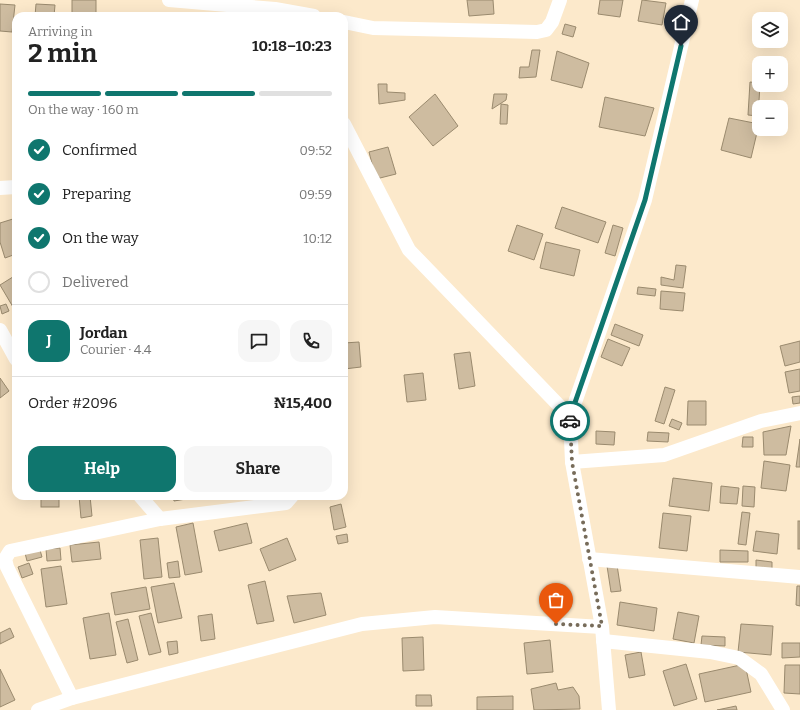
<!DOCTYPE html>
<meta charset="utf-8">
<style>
:root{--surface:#fff;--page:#f6f6f6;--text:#222;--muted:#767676;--line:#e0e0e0;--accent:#0f766e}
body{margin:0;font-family:Bitter,serif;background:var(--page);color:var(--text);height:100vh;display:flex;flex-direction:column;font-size:15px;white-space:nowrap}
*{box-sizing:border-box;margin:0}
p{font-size:13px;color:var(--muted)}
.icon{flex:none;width:22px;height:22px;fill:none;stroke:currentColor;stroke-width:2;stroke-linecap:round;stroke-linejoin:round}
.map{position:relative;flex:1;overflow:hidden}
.side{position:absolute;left:12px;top:12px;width:336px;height:488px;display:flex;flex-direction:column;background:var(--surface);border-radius:12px;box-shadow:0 4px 16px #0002}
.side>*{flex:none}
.fabs{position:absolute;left:752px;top:12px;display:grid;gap:8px}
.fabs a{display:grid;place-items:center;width:36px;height:36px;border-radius:8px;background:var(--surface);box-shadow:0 4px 16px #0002;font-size:20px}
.pin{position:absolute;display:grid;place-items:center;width:34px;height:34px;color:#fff;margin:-41px -17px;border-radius:50% 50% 50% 0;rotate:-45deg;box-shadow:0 0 4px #0007}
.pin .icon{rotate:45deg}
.courier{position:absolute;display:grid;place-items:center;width:40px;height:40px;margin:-20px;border:3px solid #0f766e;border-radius:50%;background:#fff;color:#222;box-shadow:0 1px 5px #0007}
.head em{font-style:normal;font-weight:700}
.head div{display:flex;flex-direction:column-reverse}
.head{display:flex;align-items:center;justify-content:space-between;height:68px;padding:0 16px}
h1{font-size:26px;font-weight:700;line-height:30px}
.bar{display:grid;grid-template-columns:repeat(4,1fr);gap:6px 4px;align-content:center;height:48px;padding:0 16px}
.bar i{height:5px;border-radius:3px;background:var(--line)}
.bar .on{background:var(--accent)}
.bar p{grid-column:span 4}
.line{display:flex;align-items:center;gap:10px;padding:0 16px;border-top:1px solid var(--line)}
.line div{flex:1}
.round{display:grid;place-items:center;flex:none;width:42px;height:42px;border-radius:12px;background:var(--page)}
ol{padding:0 16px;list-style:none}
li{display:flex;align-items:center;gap:12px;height:44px}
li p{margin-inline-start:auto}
li .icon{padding:4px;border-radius:50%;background:var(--accent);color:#fff;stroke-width:4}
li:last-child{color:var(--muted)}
li i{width:22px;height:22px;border:2px solid var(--line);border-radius:50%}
.action{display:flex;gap:8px;margin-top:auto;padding:8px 16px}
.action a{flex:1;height:46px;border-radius:12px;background:var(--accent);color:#fff;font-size:16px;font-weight:700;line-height:46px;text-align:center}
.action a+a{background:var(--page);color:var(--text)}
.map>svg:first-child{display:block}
</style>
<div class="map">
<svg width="800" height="710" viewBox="0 0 800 710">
<rect width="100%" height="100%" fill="#fce9cb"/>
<g fill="#cebca0" stroke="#9a8a6e">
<rect x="72" y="0" width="24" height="16"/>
<path d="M467,0h26l1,14 -25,2z"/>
<path d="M600,0h23l-3,17 -22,-3z"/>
<path d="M642,0l24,3 -4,22 -24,-4z"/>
<path d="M0,4l15,1 -3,27 -12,-1z"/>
<path d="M36,4l19,1 -1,11h-19z"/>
<path d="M565,24l11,3 -3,10 -11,-3z"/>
<path d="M532,50h8l-4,27 -17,1 1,-11h9z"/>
<path d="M557,51l32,12 -7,25 -31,-8z"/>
<path d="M750,82l9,1 1,2 -2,31 -10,-1z"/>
<path d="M378,84h9v8l18,1v7l-26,4z"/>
<path d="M435,94l23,32 -25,20 -24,-29z"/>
<path d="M494,94h13l-1,6 -14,9z"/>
<path d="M605,97l49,11 -9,28 -46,-9z"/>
<path d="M501,104l7,1 -1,19h-7z"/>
<path d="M729,118l30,6 -8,34 -30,-8z"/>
<path d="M388,147l8,27 -20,5 -7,-27z"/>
<path d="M562,207l44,15 -8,21 -43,-15z"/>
<path d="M16,218v36l-11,4 -5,-16v-19z"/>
<path d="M517,225l26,9 -9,26 -26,-9z"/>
<path d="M613,225l10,3 -8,28 -10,-3z"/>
<path d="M546,242l34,8 -6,26 -34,-8z"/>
<path d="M676,265l10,1 -3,22 -22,-3v-8l13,3z"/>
<path d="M16,275v30l-3,2 -13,-22z"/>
<path d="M638,287l18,2 -1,7 -18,-2z"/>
<path d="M661,291l24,2 -2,18 -23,-2z"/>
<path d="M6,304l3,7 -7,3 -2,-8z"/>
<path d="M615,324l28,11 -4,11 -28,-11z"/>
<path d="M608,339l22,9 -8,18 -21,-9z"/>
<path d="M800,341v21l-15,4 -5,-20z"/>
<path d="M359,342l2,25 -17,2v-26z"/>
<path d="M470,352l5,34 -16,3 -5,-35z"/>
<path d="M800,369v22l-11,2 -4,-21z"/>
<path d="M423,373l3,27 -19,2 -3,-27z"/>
<path d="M0,378l9,13 -9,7z"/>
<path d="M665,387l10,3 -11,34 -9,-3z"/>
<path d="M800,396v7l-7,1 -1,-7z"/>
<path d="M688,401h18v24h-19z"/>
<path d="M672,419l10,4 -3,7 -10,-4z"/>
<path d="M791,426l-5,29h-22l-1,-23z"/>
<path d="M596,431l19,1 -1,13 -18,-1z"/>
<path d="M648,432l21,1 -1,9 -21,-1z"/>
<path d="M743,437h10v10h-11z"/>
<path d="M800,439v28h-4z"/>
<path d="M764,461l26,4 -4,26 -25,-3z"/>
<path d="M673,478l39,5 -3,28 -40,-5z"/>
<path d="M721,486l18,2 -2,16 -17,-1z"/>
<path d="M743,486l12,1 -1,20 -12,-1z"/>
<rect x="41" y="496" width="18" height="11"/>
<path d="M79,496h11l2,20 -11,2z"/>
<path d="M173,496h25v1l-24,4z"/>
<path d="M341,504l5,23 -12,3 -4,-23z"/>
<path d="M742,512l8,1 -4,32 -8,-1z"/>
<path d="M663,513l28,3 -4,35 -28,-3z"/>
<rect x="798" y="521" width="2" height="28"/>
<path d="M193,523l9,49 -17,3 -9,-48z"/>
<path d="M247,523l5,20 -33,8 -5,-20z"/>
<path d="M756,531l23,3 -2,20 -24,-3z"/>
<path d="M347,534l1,8 -10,2 -2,-8z"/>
<path d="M158,538l4,39 -18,2 -4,-39z"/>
<path d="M287,538l9,22 -27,11 -9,-22z"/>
<path d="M99,542l2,17 -29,3 -2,-17z"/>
<path d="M60,548l1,12 -14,1 -1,-12z"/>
<path d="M40,550l2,7 -15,4 -2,-8z"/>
<path d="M720,550l28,1v11h-28z"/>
<path d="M756,560l16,2v9l-16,-1z"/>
<path d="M178,561l2,16 -11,1 -2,-15z"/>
<path d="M29,563l4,11 -11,4 -4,-11z"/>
<path d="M617,565l4,26 -10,1 -4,-26z"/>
<path d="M61,566l6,38 -21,3 -5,-38z"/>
<path d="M265,581l9,40 -17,3 -9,-39z"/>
<path d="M174,583l8,35 -24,5 -7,-36z"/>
<path d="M797,586h3v20l-4,-1z"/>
<path d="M146,587l4,22 -35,6 -4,-22z"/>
<path d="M321,593l5,22 -32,8 -7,-27z"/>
<path d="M620,602l37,6 -3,23 -37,-6z"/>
<path d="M678,612l21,4 -5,27 -21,-4z"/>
<path d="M109,613l7,42 -26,4 -7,-41z"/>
<path d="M151,613l10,39 -12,3 -10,-39z"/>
<path d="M212,614l3,25 -14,2 -3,-25z"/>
<path d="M128,619l10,41 -11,3 -11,-41z"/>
<path d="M741,624l32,2 -2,29 -33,-3z"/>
<path d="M10,628l4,9 -14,7v-11z"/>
<path d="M702,636l23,1v9l-24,-1z"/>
<path d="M423,637l1,33 -21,1 -1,-33z"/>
<path d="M550,640l3,32 -26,2 -3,-31z"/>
<path d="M177,641l1,12 -9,2 -2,-13z"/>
<path d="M782,643h18v14l-18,1z"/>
<path d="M641,652l4,23 -16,3 -4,-23z"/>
<path d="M686,664l11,35 -23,7 -11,-35z"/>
<path d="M745,664l6,28 -46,10 -6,-28z"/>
<path d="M785,665h15v29l-16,-1z"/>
<path d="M0,669l15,31 -15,7z"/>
<path d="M556,683l2,7 15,-3 6,9 1,13 -46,1 -3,-21z"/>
<path d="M416,695h15l1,11h-16z"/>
<path d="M513,696v14h-36v-13z"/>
<path d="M736,706l1,4h-20z"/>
</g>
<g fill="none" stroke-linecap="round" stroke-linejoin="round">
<g stroke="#fff" stroke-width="14">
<path d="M169,0l106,9 39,7"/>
<path d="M344,22l29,6 164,4 9,-2 6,-8 8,-22"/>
<path d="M344,124l65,126 161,167"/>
<path d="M0,188l16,-1"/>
<path d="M0,330l16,29"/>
<path d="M572,462l92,-7 97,-34 39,-8"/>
<path d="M140,496l20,23"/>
<path d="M589,559l211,18"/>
<path d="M603,641l107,11 29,6 22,16 22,36"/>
<path d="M72,698l-65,-131 -2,-8 5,-8 150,-32 126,-16 6,-7"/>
<path d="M38,710l34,-12 290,-74 73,-7 167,10"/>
<path d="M609,710l-7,-83 -30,-165 -2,-45 75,-217 47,-200"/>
</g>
</g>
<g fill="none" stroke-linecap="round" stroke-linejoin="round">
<path stroke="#776c5a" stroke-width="4" stroke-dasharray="0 7.2" d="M556,624l46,2 -30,-164 -2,-41"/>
<path stroke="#0f766e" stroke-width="5" d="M570,421v-4l75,-217 36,-154"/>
</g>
</svg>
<div class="fabs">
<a><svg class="icon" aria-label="layers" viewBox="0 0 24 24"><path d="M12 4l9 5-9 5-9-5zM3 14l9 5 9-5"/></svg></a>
<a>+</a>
<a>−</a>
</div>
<div class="pin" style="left:556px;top:624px;background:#ea580c"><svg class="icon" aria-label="bag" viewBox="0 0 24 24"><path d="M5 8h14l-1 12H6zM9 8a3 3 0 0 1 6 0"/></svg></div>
<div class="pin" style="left:681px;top:46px;background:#1f2937"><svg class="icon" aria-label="home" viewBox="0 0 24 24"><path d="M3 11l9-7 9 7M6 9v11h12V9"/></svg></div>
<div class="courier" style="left:570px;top:421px"><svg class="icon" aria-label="car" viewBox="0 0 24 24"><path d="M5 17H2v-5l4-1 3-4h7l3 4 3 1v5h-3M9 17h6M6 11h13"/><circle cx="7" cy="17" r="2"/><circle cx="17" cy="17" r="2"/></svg></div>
<section class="side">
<div class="head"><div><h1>2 min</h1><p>Arriving in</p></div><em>10:18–10:23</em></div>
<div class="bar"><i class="on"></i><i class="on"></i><i class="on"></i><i></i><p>On the way · 160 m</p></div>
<ol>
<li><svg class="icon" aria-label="check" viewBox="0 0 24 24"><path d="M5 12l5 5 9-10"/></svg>Confirmed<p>09:52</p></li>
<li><svg class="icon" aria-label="check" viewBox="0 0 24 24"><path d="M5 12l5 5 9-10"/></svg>Preparing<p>09:59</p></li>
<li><svg class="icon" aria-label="check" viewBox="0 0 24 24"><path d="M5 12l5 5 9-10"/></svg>On the way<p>10:12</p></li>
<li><i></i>Delivered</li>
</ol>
<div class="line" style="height:72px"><b class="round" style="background:var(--accent);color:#fff">J</b><div><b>Jordan</b><p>Courier · 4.4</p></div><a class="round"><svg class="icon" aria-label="chat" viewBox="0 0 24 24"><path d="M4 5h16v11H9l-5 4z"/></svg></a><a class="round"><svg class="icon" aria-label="phone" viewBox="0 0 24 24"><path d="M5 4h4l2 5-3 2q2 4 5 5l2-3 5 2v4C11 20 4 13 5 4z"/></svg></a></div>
<div class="line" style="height:52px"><div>Order #2096</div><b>₦15,400</b></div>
<div class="action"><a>Help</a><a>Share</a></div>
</section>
</div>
